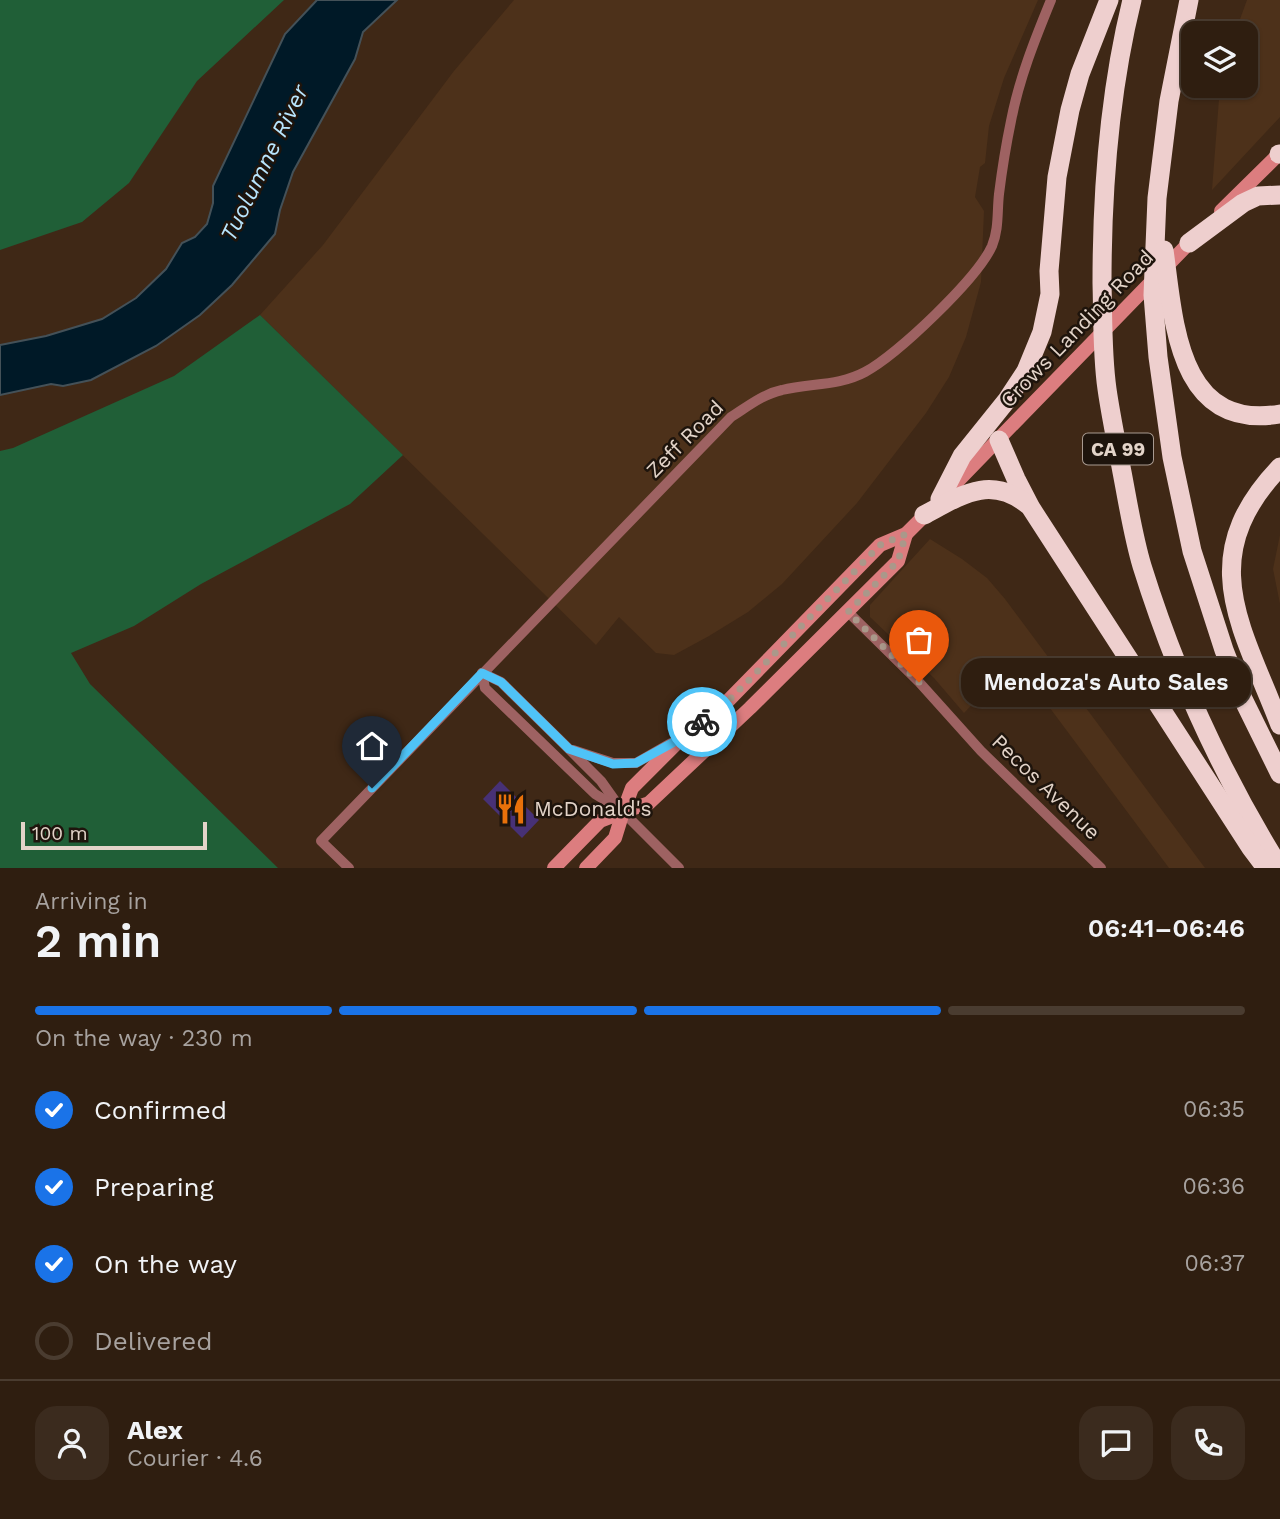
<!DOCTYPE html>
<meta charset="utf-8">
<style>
:root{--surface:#2f1e10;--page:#3b2b1e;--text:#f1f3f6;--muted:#a7a29f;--line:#4a3c30;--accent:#1a73e8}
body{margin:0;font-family:"Work Sans",sans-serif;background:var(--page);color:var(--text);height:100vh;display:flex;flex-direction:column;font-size:26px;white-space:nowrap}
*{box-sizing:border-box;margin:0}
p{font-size:23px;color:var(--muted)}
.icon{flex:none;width:38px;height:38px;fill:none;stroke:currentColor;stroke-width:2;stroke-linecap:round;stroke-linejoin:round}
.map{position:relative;height:868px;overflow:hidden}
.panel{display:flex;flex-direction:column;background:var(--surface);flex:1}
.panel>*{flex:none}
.tools{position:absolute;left:1181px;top:21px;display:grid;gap:14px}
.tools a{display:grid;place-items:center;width:77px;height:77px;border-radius:14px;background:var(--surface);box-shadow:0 2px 5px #0004,0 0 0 2px var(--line);font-size:35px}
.scale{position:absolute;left:21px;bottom:18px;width:186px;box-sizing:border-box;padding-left:7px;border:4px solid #e3d4c9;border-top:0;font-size:19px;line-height:24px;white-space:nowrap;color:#e3d4c9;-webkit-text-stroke:5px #1e140c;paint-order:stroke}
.pin{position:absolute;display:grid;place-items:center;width:60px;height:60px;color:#fff;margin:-72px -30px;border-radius:50% 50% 50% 0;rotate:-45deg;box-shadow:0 0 7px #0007}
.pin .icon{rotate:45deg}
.courier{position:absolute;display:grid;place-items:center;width:70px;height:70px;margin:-35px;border:5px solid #4fc3f7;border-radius:50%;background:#fff;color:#222;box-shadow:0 2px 9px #0007}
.bubble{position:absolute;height:49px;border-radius:21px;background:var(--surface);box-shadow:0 2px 5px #0004,0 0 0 2px var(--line);font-size:23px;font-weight:600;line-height:49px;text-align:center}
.head em{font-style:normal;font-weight:600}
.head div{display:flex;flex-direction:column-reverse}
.head{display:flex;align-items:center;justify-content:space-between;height:119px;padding:0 35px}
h1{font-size:46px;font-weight:600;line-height:52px}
.bar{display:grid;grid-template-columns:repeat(4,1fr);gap:10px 7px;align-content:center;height:84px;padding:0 35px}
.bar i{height:9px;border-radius:5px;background:var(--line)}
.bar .selected{background:var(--accent)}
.bar p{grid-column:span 4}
.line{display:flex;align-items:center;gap:18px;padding:0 35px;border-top:2px solid var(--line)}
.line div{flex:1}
.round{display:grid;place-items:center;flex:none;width:74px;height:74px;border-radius:21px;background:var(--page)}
ol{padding:0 35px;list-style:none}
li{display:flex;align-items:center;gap:21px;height:77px}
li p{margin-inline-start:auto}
li .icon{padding:7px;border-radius:50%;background:var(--accent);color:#fff;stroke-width:4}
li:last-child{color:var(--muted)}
li i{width:38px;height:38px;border:4px solid var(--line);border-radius:50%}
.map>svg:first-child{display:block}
</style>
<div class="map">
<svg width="1280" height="868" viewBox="0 0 1280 868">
<rect width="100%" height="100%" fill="#3f2816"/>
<g fill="#4d311a">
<path d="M514,0h524l-34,78 -15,48 -4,37 -5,4 -5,30 9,14 -3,71 -15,55 -17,40 -23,36 -69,90 -75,81 -34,28 -39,24 -35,19 -18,-2 -37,-36 -23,28 -336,-330 63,-70 131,-174z"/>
<path d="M1247,0h33v117l-68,73 8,-104h26v-53h-11z"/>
<path d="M1280,535v69l-7,-35z"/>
<path d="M930,539l32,20 25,19 18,21 200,269h-36l-131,-176 -14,13 -26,-27 -34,35 -30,-35 -64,-61v-12z"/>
</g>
<g fill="#205f37">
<path d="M0,0h284l-87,81 -68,102 -47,39 -82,28z"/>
<path d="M260,315l143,140 -53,49 -149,80 -67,42 -63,27 19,31 188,184h-278v-417l13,-3 161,-72z"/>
</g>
<path fill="#001927" stroke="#445158" stroke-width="2" d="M317,0h80l-34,32 -8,27 -62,113 -13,38 -5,24 -43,51 -32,30 -44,31 -65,34 -28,6 -12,-2 -51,11v-50l46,-9 56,-17 34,-21 30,-29 16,-26 13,-6 12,-13 6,-21v-17l72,-152z"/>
<path fill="#473176" d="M500,781l39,39 -17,18 -39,-39z"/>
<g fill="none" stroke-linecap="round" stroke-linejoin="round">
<g stroke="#9e6262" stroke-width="10">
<path d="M848,612l71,70 62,69 120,117"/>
<path d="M482,673l19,9 68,67 32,32 22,31 56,56"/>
<path d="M482,673l3,15 110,106 23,14"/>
<path d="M573,750l40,13h23l35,-20"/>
<path d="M349,868l-28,-27 410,-424c16,-10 32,-23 51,-27 28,-7 57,-4 83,-18 32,-17 112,-93 127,-126 7,-17 5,-34 7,-52 3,-24 7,-49 12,-73 8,-42 24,-82 40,-121"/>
</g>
<g stroke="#dc7d7f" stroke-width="14">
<path d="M1221,211l59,-58"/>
<path d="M950,489l244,-251"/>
<path d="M554,868l46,-47 23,-9 9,-24 51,-51 38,-29 159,-163 26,-11 25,-25"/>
<path d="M586,868l29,-30 8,-26 26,-9 101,-95 148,-147 8,-27"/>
</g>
<g stroke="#eecfce" stroke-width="19">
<path d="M1132,0c-23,93 -30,188 -30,283 1,35 0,71 5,106 4,28 10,56 15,83 6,31 11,64 20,94 33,106 79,207 138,302"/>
<path d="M1189,0l-20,101 -12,97 -4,97 5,62 14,100 20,94 32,99 19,49 37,75"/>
<path d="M1279,154h1"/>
<path d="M1189,243l54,-40 15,-7 22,-1"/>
<path d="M1164,250c10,71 13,181 116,164"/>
<path d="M999,440l17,39 15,29 220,340 15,20"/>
<path d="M1280,467c-87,91 -38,159 0,258"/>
<path d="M940,499l22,-43 45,-56 19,-29 16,-39 8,-38 -1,-23 8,-94 13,-67 10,-36 29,-74"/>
<path d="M924,515c36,-19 66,-41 104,-10"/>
</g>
</g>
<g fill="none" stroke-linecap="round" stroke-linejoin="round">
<path stroke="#aa988a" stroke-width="7" stroke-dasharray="0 12.6" d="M702,722l19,-14 27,-27 132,-136 26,-11 -8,27 -50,51 71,70"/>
<path stroke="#4fc3f7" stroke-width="9" d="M372,788l110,-115 19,9 68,67 44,15 23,-1 47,-26 19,-15"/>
</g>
<defs>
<g id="restaurant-bare" transform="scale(2.415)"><path d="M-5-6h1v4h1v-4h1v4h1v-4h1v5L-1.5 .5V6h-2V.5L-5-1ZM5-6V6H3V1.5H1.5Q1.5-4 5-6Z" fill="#e8710a" stroke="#1e140c" stroke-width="2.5" paint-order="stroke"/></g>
</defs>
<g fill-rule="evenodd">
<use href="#restaurant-bare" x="511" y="809"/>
</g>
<g text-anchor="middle" stroke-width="5" stroke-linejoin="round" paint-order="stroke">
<rect fill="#1e140c" stroke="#a89a90" stroke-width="2" x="1083" y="433.5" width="70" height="31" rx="5"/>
<g font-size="19" font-weight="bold" fill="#e3d4c9">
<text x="1118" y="456">CA 99</text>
</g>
<g font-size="21" fill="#e3d4c9" stroke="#1e140c">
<text transform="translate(1077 329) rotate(-46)" y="7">Crows Landing Road</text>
<text transform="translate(685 439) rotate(-45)" y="7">Zeff Road</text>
<text transform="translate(1046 787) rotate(44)" y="7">Pecos Avenue</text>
</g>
<g font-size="21" fill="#e3d4c9" stroke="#1e140c" text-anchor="start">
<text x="534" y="816">McDonald's</text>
</g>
<g font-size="23" font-style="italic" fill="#b8e5fd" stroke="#1e140c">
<text transform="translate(264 163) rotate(-64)" y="8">Tuolumne River</text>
</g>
</g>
</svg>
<div class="tools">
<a><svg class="icon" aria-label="layers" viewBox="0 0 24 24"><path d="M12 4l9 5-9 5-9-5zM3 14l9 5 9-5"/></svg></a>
</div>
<div class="scale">100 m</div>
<div class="pin" style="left:919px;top:682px;background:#ea580c"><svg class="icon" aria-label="bag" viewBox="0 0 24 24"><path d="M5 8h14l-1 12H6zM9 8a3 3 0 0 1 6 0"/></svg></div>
<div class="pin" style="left:372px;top:788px;background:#1f2937"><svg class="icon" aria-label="home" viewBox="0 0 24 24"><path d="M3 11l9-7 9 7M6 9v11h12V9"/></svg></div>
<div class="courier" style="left:702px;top:722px"><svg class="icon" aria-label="bike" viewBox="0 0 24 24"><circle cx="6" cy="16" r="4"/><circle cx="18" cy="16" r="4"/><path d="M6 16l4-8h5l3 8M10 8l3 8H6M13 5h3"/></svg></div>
<div class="bubble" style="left:961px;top:658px;width:290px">Mendoza's Auto Sales</div>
</div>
<section class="panel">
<div class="head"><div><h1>2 min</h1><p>Arriving in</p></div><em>06:41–06:46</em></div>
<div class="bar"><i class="selected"></i><i class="selected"></i><i class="selected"></i><i></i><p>On the way · 230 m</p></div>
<ol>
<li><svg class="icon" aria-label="check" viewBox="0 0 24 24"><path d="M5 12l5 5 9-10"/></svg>Confirmed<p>06:35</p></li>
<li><svg class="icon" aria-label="check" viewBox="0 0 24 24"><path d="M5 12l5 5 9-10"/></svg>Preparing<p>06:36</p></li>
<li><svg class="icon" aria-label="check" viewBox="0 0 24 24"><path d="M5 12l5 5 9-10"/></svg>On the way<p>06:37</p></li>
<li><i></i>Delivered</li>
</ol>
<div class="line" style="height:126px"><a class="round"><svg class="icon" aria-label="person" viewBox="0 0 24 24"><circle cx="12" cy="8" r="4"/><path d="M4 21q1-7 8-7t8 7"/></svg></a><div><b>Alex</b><p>Courier · 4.6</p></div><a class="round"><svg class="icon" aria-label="chat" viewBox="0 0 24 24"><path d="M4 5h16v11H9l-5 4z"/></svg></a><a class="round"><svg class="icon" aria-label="phone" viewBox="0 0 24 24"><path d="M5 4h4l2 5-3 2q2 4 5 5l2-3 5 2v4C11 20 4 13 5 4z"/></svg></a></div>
</section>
